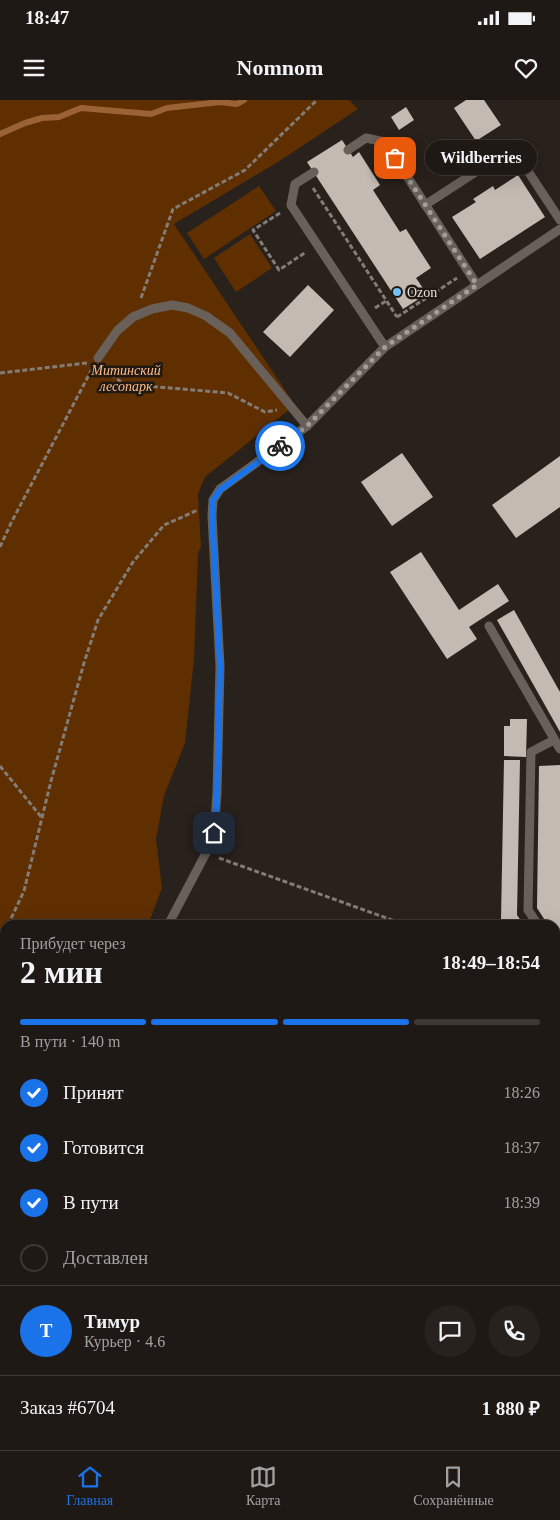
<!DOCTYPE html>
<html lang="ru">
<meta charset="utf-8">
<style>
:root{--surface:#1f1915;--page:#27221e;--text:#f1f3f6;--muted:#a1a0a0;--line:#3c3834;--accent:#1a73e8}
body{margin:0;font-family:"Times New Roman",serif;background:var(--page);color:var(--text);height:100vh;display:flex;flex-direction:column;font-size:19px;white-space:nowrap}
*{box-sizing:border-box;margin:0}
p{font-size:16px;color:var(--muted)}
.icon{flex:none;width:28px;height:28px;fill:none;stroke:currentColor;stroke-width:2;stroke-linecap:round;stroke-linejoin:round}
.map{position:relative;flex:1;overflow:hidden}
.details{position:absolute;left:0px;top:820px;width:560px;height:530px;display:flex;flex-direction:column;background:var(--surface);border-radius:15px 15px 0 0;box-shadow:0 5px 20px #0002,0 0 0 1px var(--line)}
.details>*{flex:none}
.pin{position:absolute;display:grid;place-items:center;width:42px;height:42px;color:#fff;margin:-21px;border-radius:10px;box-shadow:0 2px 8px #0006}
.courier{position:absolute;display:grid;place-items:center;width:50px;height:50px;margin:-25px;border:4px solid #1a73e8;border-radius:50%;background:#fff;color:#222;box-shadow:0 1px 6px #0007}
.bubble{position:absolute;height:35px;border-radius:18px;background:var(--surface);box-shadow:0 5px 20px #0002,0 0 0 1px var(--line);font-size:16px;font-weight:700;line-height:35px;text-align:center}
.headline em{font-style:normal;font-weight:700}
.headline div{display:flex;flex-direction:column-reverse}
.headline{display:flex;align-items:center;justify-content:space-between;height:85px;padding:0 20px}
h1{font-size:32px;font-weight:700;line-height:38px}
.bar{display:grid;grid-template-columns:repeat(4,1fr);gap:8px 5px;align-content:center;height:60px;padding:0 20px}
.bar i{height:6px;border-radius:4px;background:var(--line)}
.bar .selected{background:var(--accent)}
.bar p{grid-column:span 4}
.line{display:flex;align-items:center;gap:12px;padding:0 20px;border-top:1px solid var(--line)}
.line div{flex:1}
.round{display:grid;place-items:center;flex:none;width:52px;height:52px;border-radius:26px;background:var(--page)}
ol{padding:0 20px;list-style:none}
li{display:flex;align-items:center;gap:15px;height:55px}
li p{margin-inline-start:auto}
li .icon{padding:5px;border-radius:50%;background:var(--accent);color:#fff;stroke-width:4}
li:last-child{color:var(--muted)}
li i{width:28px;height:28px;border:2px solid var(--line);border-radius:50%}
.status{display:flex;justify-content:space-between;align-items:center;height:35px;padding:0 25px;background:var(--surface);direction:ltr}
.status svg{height:14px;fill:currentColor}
header{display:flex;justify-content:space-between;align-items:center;height:65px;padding:0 20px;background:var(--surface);font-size:22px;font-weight:700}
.menu{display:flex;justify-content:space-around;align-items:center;height:70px;border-top:1px solid var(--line);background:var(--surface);font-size:14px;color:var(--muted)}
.menu a{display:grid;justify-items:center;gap:2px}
.menu .selected{color:var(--accent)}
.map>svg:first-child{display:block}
</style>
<div class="status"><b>18:47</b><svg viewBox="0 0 49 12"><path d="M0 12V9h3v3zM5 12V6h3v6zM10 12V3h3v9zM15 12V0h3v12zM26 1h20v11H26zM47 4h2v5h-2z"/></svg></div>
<header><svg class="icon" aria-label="menu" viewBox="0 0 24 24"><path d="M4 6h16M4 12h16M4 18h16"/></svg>Nomnom<svg class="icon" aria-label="heart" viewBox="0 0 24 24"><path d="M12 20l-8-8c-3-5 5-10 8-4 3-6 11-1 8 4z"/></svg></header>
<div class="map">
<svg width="560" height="1350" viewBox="0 0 560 1350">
<rect width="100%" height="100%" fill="#29211c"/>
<g fill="#5f2f00">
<path d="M0,0h349l9,9 -80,53 -104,62 121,181 -90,72 -7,17 3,53 -3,6 -4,106 -9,84 -21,53 -8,43 6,49 -14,37h-143v520h235l-2,5h-238z"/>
<path d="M259,86l17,25 -72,48 -17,-26z"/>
<path d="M250,134l22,34 -36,24 -22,-34z"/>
<path d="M555,912l5,8v101l-5,-9z"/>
</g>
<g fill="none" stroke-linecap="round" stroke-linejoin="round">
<path stroke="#9b6234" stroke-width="6" d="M0,34l25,-11 17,-5 17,-1 22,-9 70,6 16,-6 53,-6 17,2 7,-4"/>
</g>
<g fill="#c4bab2">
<path d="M466,0h18l17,25 -25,16 -22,-33z"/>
<path d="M406,7l8,13 -15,10 -8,-13z"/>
<path d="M342,40l11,17 6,-5 21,33 -7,5 27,42 6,-3 25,39 -15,10 11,16 -24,15 -96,-147z"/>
<path d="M518,75l27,42 -65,42 -28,-42 24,-15 -3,-3 20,-13 2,4z"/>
<path d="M308,185l26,25 -44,47 -27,-25z"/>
<path d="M402,353l31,44 -41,29 -31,-44z"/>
<path d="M560,356v51l-44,31 -24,-33z"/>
<path d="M421,452l38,58 39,-26 11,17 -40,26 8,12 -30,20 -57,-87z"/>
<path d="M514,510l46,82v40l-63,-112z"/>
<path d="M510,619h17l-1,38 -22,-1v-30h6z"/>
<path d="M504,660h16l-3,155 7,10h-19l-4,-5z"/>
<path d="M560,665v179l-5,-8v-11h-7l-11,-17 2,-142z"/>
<path d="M555,874l5,8v30l-5,-8z"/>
</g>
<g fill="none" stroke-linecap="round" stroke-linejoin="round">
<g stroke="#837c77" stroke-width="3" stroke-dasharray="5 2.5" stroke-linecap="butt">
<path d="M313,88l84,129"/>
<path d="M280,113l-27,17 26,40 27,-18"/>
<path d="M141,198l32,-89 72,-39 72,-70"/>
<path d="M375,208l11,-7"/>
<path d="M397,217l60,-39"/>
<path d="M105,270l19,14 104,9 37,19 12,-2"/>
<path d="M0,273l87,-10"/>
<path d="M0,447l11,-24 81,-154"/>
<path d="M0,666l42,52"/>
<path d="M219,758l187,67"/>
<path d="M8,825l16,-34 27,-110 33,-118 14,-43 35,-58 31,-37 34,-15"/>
<path d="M0,841l5,-10"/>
<path d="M555,1214l5,1"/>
</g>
<g stroke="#696059" stroke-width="9">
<path d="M348,50l18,-12 19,4 92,143"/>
<path d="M314,72l-19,12 -4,21 94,142"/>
<path d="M425,105l83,-54 4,-1 4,3 44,67"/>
<path d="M98,258l19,-27 16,-14 19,-8 20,-4 16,3 18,8 24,17 77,93"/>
<path d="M489,526l71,123"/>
<path d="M168,825l38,-72 8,-20 3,-40 3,-127 -8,-150 1,-16 7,-11 87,-63 78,-79 175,-118"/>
<path d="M538,825l-10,-15 3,-158 23,-12"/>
<path d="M555,851l5,8"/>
<path d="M251,1350l2,-5"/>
</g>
</g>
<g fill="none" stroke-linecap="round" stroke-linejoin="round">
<path stroke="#a49d99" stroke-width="5" stroke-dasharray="0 9" d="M280,346l27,-20 78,-79 92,-62 -82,-127"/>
<path stroke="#1a73e8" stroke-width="6" d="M214,733l3,-40 3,-127 -8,-150 1,-16 7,-10 60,-44"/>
</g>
<circle fill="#71c1f4" stroke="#1f1813" stroke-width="2" cx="397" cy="192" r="5"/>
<g text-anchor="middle" stroke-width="5" stroke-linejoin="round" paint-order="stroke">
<g font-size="14" fill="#e6e0dd" stroke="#1f1813" text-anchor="start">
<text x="407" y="197">Ozon</text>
</g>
<g font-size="14" font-style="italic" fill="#febc89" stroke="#1f1813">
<text x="126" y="275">Митинский<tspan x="126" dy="16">лесопарк</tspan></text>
</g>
</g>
</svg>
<div class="pin" style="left:395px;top:58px;background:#ea580c"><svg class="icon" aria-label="bag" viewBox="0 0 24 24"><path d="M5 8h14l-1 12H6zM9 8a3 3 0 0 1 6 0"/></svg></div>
<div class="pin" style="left:214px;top:733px;background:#1f2937"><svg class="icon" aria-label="home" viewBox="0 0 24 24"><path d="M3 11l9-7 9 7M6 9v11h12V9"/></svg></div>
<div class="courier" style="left:280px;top:346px"><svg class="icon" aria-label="bike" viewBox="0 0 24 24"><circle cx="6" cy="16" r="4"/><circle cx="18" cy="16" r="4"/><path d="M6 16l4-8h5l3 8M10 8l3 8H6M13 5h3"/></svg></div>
<div class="bubble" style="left:425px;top:40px;width:112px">Wildberries</div>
<section class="details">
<div class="headline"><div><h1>2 мин</h1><p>Прибудет через</p></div><em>18:49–18:54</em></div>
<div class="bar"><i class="selected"></i><i class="selected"></i><i class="selected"></i><i></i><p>В пути · 140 m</p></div>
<ol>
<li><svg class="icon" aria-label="check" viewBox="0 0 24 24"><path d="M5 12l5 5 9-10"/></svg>Принят<p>18:26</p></li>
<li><svg class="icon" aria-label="check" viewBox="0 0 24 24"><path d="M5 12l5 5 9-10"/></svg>Готовится<p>18:37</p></li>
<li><svg class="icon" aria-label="check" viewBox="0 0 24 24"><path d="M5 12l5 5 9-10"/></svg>В пути<p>18:39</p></li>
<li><i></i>Доставлен</li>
</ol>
<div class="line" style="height:90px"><b class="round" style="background:var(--accent);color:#fff">Т</b><div><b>Тимур</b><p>Курьер · 4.6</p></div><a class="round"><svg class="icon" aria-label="chat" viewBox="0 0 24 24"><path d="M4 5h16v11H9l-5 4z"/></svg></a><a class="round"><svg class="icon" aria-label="phone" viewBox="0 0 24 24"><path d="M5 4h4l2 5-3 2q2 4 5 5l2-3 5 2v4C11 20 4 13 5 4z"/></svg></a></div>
<div class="line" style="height:65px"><div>Заказ #6704</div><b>1 880 ₽</b></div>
</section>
</div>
<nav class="menu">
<a class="selected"><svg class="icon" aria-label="home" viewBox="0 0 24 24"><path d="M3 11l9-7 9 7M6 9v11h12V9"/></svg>Главная</a>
<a><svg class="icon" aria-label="map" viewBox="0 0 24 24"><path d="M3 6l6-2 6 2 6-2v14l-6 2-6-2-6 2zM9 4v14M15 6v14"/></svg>Карта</a>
<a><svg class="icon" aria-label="saved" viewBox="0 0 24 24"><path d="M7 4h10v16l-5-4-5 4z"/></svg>Сохранённые</a>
</nav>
